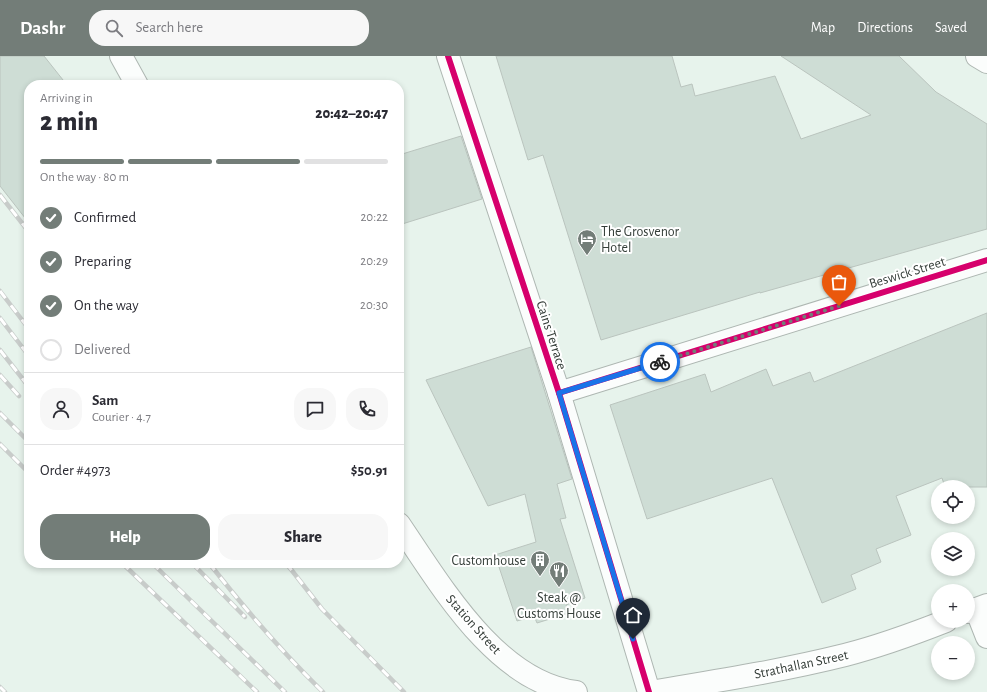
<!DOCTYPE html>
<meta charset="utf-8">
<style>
:root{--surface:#fff;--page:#f7f7f7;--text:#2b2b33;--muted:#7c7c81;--line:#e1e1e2;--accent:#737d78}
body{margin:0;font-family:"Alegreya Sans",sans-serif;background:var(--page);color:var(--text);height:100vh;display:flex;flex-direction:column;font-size:15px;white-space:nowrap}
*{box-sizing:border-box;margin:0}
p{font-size:13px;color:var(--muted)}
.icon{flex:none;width:22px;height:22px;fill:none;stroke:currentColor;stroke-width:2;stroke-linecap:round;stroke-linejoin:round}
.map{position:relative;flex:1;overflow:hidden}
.drawer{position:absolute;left:24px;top:24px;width:380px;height:488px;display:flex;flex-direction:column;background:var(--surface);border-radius:16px;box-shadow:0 2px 6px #0003}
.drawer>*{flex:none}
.buttons{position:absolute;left:931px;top:424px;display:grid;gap:8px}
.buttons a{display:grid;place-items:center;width:44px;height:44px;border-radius:50%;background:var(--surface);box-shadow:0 2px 6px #0003;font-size:20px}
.pin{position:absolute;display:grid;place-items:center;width:34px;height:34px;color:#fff;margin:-41px -17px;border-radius:50% 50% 50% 0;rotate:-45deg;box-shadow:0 0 4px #0007}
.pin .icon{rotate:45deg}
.courier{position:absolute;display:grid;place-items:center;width:40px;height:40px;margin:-20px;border:3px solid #1a73e8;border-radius:50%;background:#fff;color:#222;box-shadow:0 1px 5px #0007}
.head em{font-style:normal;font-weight:800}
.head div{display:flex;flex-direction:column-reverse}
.head{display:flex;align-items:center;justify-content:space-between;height:68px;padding:0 16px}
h1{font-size:26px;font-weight:800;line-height:30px}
.bar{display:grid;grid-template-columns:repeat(4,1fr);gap:6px 4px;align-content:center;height:48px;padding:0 16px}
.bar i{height:5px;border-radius:3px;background:var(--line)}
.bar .active{background:var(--accent)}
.bar p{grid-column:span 4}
.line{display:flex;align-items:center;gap:10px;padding:0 16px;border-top:1px solid var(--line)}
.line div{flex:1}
.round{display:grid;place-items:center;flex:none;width:42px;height:42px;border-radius:16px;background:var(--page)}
ol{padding:0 16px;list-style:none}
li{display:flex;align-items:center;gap:12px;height:44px}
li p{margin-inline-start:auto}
li .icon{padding:4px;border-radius:50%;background:var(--accent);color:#fff;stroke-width:4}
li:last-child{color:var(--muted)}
li i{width:22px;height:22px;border:2px solid var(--line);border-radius:50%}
.primary-button{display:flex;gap:8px;margin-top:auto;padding:8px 16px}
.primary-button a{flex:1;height:46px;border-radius:16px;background:var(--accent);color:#fff;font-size:16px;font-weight:800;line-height:46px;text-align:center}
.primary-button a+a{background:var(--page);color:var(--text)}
header{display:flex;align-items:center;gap:24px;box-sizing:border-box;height:56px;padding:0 20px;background:var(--accent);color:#fff}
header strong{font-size:19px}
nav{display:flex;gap:22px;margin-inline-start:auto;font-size:14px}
.search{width:280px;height:36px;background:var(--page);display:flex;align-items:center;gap:10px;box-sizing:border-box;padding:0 14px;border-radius:16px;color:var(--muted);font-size:15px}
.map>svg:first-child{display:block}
</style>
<header>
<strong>Dashr</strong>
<div class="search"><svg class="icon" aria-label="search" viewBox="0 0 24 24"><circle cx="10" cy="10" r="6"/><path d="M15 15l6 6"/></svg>Search here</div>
<nav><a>Map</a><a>Directions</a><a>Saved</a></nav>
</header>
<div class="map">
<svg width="987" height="636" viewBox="0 0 987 636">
<rect width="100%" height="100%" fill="#e7f3ec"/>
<g fill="#ceddd5" stroke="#bac4be">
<path d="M0,0h44l23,29h-38v138l-29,-37z"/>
<path d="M496,0h176l9,31 11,-3 3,12 80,-20 26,63 70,-24 -90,-59h118l37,36 51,32v105l-227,64v-1l-159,48 -58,-185 -15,5z"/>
<path d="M461,80l21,63 -83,26v-70z"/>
<path d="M987,257v174h-42l-3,-9 -46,18 15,39 -35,14 5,13 -30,13 5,14 -34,14 -50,-125 -125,41 -37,-114 95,-31 6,18 55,-23 7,17 37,-14 4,10z"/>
<path d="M531,291l41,132 -15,5 9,34 -6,1 25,79 -19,7 3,8 -32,10 -3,-7 -17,5 -22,-66 41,-13 -11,-48 -37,12 -62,-126z"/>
</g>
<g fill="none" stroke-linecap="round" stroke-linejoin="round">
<g stroke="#aeb7b2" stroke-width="24">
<g id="minor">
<path d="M448,0l111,337 90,299"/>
<path d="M559,337l428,-133"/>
<path d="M976,553l11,28"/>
</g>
</g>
<g stroke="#aeb7b2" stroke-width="24">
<g id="tertiary">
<path d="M121,0l16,29"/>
<path d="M399,468c41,60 97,158 177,168"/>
<path d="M968,556l19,-7"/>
<path d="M651,636c65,-11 130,-21 194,-37 35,-9 68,-21 101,-34"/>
</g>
</g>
<g stroke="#aeb7b2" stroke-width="24">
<path id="secondary" d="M977,0l10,6"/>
</g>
<use href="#minor" stroke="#fbfdfc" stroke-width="22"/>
<use href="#tertiary" stroke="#fbfdfc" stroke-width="22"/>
<use href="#secondary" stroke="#fbfdfc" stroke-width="22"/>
<g stroke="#c8ccca" stroke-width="4.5">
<g id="rail">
<path d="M0,139l29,37"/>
<path d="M0,235l29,38"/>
<path d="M0,262l29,38"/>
<path d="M0,294l29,37"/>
<path d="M0,319l19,21"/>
<path d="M0,357l29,29"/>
<path d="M0,388l29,29"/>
<path d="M122,507l135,129"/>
<path d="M152,507l133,129"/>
<path d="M192,507l53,54"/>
<path d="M209,507c36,46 72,88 114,129"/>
<path d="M286,507l36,46 82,83"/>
<path d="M0,631l5,5"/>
</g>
</g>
<use href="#rail" stroke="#fff" stroke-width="3" stroke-dasharray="9" stroke-linecap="butt"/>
<g stroke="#fff" stroke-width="8">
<g id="cycleway">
<path d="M448,0l111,337 90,299"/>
<path d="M559,337l428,-133"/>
</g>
</g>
<use href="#cycleway" stroke="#d6006c" stroke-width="6"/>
</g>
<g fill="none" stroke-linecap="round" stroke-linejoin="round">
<path stroke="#737d78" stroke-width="4" stroke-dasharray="0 7.2" d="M660,306l179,-56"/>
<path stroke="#1a73e8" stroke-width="5" d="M633,583l-74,-246 101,-31"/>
</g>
<defs>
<g id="hotel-pin" transform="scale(1)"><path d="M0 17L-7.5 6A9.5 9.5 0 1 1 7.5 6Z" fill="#737d78" stroke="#fff"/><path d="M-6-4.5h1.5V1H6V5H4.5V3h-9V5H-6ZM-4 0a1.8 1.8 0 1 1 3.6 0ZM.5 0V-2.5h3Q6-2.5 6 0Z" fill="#fff"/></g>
<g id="building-pin" transform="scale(1)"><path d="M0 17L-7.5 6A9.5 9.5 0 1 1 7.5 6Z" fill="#737d78" stroke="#fff"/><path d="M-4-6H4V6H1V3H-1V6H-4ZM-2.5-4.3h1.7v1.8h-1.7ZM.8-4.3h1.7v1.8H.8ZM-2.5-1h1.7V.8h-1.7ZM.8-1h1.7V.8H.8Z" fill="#fff"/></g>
<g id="restaurant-pin" transform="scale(1)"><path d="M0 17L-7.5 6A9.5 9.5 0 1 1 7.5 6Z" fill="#737d78" stroke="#fff"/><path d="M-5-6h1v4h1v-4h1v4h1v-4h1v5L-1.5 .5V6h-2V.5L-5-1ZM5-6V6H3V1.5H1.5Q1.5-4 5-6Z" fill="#fff"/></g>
</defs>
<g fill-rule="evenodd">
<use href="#hotel-pin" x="587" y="183"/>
<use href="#building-pin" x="540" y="504"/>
<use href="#restaurant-pin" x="559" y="515"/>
</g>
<g text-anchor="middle" stroke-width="4" stroke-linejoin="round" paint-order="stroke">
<g font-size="14" fill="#353e39" stroke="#fff" text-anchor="start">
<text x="601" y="180">The Grosvenor<tspan x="601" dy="16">Hotel</tspan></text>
<text x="526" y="509" text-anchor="end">Customhouse</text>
<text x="559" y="546" text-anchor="middle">Steak @<tspan x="559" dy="16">Customs House</tspan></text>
</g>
<g font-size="14" fill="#353e39" stroke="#fff">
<text transform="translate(907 216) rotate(-17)" y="5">Beswick Street</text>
<text transform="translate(552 279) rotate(72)" y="5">Cains Terrace</text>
<text transform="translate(474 568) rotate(48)" y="5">Station Street</text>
<text transform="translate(801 608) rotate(-12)" y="5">Strathallan Street</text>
</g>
</g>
</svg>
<div class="buttons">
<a><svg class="icon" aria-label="locate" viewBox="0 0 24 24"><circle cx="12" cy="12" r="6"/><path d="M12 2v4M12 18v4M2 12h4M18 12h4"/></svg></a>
<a><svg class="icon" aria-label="layers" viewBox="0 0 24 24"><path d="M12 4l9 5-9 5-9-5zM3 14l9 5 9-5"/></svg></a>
<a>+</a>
<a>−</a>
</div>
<div class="pin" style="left:839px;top:250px;background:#ea580c"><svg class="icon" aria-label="bag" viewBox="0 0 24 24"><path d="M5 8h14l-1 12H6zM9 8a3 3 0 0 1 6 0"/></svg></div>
<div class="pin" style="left:633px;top:583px;background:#1f2937"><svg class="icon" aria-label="home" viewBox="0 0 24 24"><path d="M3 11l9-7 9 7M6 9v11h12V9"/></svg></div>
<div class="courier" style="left:660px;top:306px"><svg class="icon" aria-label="bike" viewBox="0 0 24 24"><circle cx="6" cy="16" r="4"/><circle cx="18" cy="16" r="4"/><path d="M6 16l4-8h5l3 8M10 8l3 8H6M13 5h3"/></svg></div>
<section class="drawer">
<div class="head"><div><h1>2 min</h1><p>Arriving in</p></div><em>20:42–20:47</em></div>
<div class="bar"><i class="active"></i><i class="active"></i><i class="active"></i><i></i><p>On the way · 80 m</p></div>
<ol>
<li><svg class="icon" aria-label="check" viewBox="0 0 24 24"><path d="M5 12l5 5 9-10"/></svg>Confirmed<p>20:22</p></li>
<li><svg class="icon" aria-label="check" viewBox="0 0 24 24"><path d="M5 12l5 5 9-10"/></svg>Preparing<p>20:29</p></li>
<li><svg class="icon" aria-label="check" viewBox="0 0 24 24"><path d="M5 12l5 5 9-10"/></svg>On the way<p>20:30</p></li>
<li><i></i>Delivered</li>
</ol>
<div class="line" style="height:72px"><a class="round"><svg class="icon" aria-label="person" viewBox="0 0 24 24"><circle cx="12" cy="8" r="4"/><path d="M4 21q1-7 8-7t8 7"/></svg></a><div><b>Sam</b><p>Courier · 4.7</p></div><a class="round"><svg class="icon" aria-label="chat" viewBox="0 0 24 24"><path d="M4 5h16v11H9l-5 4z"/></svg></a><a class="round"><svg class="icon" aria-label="phone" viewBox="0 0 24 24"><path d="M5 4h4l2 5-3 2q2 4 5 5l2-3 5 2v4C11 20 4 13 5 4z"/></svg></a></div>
<div class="line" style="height:52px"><div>Order #4973</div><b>$50.91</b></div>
<div class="primary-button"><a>Help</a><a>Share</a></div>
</section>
</div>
